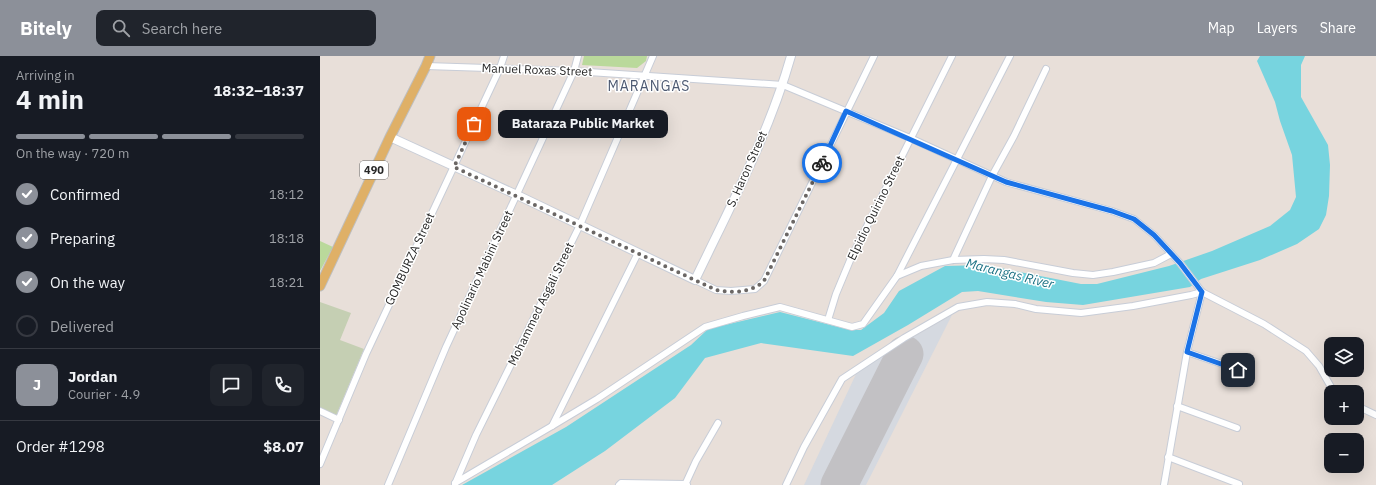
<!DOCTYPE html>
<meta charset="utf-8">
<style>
:root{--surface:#171b24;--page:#20242c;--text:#f1f3f6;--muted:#9ea1a6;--line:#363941;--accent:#8c9099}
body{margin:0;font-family:"IBM Plex Sans",sans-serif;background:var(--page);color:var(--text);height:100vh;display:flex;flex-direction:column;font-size:15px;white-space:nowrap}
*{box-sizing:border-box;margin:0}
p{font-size:13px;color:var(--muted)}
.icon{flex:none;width:22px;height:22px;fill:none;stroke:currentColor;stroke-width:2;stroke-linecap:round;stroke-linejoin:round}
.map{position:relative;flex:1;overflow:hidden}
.sheet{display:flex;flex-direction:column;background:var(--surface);width:320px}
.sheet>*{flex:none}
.fabs{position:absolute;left:1004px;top:281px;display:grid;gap:8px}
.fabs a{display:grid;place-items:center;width:40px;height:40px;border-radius:8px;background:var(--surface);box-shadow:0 4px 16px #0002;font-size:20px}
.pin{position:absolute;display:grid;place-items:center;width:34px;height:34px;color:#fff;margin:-17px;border-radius:8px;box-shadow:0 2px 6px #0006}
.courier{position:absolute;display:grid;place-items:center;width:40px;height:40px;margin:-20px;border:3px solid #1a73e8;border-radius:50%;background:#fff;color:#222;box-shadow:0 1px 5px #0007}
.bubble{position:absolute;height:28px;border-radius:8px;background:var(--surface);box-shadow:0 4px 16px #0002;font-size:13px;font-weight:700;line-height:28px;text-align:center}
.overview em{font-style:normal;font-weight:700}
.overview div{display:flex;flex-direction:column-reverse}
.overview{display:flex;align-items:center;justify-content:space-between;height:68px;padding:0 16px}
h1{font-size:26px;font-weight:700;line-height:30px}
.bar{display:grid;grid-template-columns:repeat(4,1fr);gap:6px 4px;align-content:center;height:48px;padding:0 16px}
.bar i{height:5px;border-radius:3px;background:var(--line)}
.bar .selected{background:var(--accent)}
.bar p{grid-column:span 4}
.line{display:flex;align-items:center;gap:10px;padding:0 16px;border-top:1px solid var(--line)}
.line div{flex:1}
.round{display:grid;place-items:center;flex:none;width:42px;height:42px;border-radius:8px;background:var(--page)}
ol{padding:0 16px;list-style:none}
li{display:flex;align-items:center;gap:12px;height:44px}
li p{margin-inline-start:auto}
li .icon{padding:4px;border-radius:50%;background:var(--accent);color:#fff;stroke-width:4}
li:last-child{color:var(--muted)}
li i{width:22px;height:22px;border:2px solid var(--line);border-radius:50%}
header{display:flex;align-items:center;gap:24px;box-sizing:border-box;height:56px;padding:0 20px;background:var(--accent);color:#fff}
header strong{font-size:19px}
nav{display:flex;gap:22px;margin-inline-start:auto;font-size:14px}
.search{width:280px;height:36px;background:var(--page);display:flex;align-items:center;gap:10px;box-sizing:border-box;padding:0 14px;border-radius:8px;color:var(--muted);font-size:15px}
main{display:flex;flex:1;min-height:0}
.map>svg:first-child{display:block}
</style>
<header>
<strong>Bitely</strong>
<div class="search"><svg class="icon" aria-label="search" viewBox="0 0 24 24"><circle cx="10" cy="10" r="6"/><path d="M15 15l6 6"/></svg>Search here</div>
<nav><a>Map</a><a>Layers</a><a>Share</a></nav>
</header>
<main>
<section class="sheet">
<div class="overview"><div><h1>4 min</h1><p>Arriving in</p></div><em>18:32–18:37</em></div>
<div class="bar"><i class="selected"></i><i class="selected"></i><i class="selected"></i><i></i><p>On the way · 720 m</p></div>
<ol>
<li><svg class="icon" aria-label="check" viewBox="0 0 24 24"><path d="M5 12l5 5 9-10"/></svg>Confirmed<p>18:12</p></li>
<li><svg class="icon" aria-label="check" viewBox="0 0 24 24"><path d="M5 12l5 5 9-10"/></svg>Preparing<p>18:18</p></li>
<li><svg class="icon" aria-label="check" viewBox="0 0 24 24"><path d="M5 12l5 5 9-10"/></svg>On the way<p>18:21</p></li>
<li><i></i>Delivered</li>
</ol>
<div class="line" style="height:72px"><b class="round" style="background:var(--accent);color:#fff">J</b><div><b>Jordan</b><p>Courier · 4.9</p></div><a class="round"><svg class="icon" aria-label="chat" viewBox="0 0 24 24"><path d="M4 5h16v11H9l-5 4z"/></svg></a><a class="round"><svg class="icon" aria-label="phone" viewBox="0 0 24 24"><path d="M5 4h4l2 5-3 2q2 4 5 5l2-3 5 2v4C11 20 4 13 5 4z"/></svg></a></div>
<div class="line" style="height:52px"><div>Order #1298</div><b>$8.07</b></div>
</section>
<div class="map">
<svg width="1056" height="429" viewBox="0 0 1056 429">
<rect width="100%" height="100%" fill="#e8dfd9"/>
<path fill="#d5d9e0" d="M632,259l-86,170h-62l53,-113 46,-29z"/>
<g fill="#bad99b">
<path d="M264,0h63l-1,5 -9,7 -55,-3z"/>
<path d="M0,185l13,6 -13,24z"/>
</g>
<path fill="#c5cfb3" d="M0,246l31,11 -11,27 24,9 -28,67 -16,-7z"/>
<path fill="#77d4df" d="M940,0h45l-4,9v32l27,48 2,20 -1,31 -3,19 -7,14 -22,15 -37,16 -59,19 -11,8 -107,18 -37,-3 -68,-11 -16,1 -54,33 -55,31 -92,-13 -56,15 -30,40 -70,53 -53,34h-90l104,-58 125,-82 17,-16 72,-17 70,18h11l23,-17 15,-22 46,-25 40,-1 96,19h16l72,-18 43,-15 58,-25 20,-16 6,-13 -4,-42 -12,-34 -5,-19 -18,-41z"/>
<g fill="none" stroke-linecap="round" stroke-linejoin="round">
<path stroke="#c2c1c4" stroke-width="37" d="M519,429l66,-131"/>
<g stroke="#c8cdd7" stroke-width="8">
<g id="street">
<path d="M106,10l148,5 209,14 127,53 96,44 106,29 22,8 20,16 26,28 22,29 62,32 42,27 13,15 12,21 4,5"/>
<path d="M633,204l39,-84 22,-40 32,-67"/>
<path d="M577,220l113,-220"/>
<path d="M375,224l21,10 15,1 24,-2 9,-8 110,-225"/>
<path d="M508,264l8,-26 15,-36 101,-202"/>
<path d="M867,296l64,22"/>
<path d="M857,350l60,22"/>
<path d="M1037,350l19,9"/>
<path d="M0,355l19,9"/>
<path d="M232,370l45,-27 108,-72 38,-11 37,-9 72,20 11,-3 34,-48 24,-10 32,-6 31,-1 20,1 69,13 20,2 20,-3 41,-9 17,-9"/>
<path d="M848,401l71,27"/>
<path d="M0,408l46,-110 134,-286 4,-12"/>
<path d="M135,427l97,-57 86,-173"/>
<path d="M135,428l21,-49 104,-210 73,-169"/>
<path d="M68,429l58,-138 128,-276 4,-15"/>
<path d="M299,429l2,-2 64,1 2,1"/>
<path d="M365,429l11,-24 22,-38"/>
<path d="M466,429l18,-38 38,-68 62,-41 54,-31 29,-5 28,2 21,5 45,4 52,-7 58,-11 11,-3"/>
<path d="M844,429l23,-133 15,-60"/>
</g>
</g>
<g stroke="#c8cdd7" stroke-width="10">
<path id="secondary" d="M70,81l127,58 178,85c35,-73 74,-146 96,-224"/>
</g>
<g stroke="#bebebe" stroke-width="11">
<path id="primary" d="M0,230l70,-149 36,-71 4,-10"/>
</g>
<use href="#street" stroke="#fff" stroke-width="6"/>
<use href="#secondary" stroke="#fff" stroke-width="8"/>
<use href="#primary" stroke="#dfb067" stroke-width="9"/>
</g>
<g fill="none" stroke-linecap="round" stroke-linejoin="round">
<path stroke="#6b6765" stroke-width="4" stroke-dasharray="0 7.2" d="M154,68l-20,43 262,123c17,3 35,3 48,-9l58,-118"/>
<path stroke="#1a73e8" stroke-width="5" d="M502,107l24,-52 160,71 106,29 22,8 20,16 26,28 22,29 -15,60 51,18"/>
</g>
<g text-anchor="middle" stroke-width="3" stroke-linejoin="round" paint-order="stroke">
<rect fill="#fff" stroke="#686868" stroke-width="1" x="40" y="105" width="28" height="18" rx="3"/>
<g font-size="11" font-weight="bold" fill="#272727">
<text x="54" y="118">490</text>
</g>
<g font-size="12" fill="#272727" stroke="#fff">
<text transform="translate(217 14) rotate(2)" y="4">Manuel Roxas Street</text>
<text transform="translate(427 113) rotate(-66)" y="4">S. Haron Street</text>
<text transform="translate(556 152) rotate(-64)" y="4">Elpidio Quirino Street</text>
<text transform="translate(90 203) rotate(-65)" y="4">GOMBURZA Street</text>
<text transform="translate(162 214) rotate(-65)" y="4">Apolinario Mabini Street</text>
<text transform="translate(221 248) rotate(-64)" y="4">Mohammed Asgali Street</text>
</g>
<g font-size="13" font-style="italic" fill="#1c7285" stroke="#fff">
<text transform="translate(690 217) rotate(14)" y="5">Marangas River</text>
</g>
<g font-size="14" letter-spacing="1" fill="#4d5971" stroke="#fff">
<text x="329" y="35">MARANGAS</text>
</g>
</g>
</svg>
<div class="fabs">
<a><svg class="icon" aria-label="layers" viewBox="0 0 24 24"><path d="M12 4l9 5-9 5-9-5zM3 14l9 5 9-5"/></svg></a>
<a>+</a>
<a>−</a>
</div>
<div class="pin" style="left:154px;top:68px;background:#ea580c"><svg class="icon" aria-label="bag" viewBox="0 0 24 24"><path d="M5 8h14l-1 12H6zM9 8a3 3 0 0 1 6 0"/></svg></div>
<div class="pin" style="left:918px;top:314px;background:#1f2937"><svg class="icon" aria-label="home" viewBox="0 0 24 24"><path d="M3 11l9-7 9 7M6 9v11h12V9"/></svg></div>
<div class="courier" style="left:502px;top:107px"><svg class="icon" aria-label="bike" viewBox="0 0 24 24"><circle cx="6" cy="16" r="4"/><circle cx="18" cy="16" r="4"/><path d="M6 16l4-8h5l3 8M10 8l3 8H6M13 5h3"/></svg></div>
<div class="bubble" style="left:178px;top:54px;width:170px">Bataraza Public Market</div>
</div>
</main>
